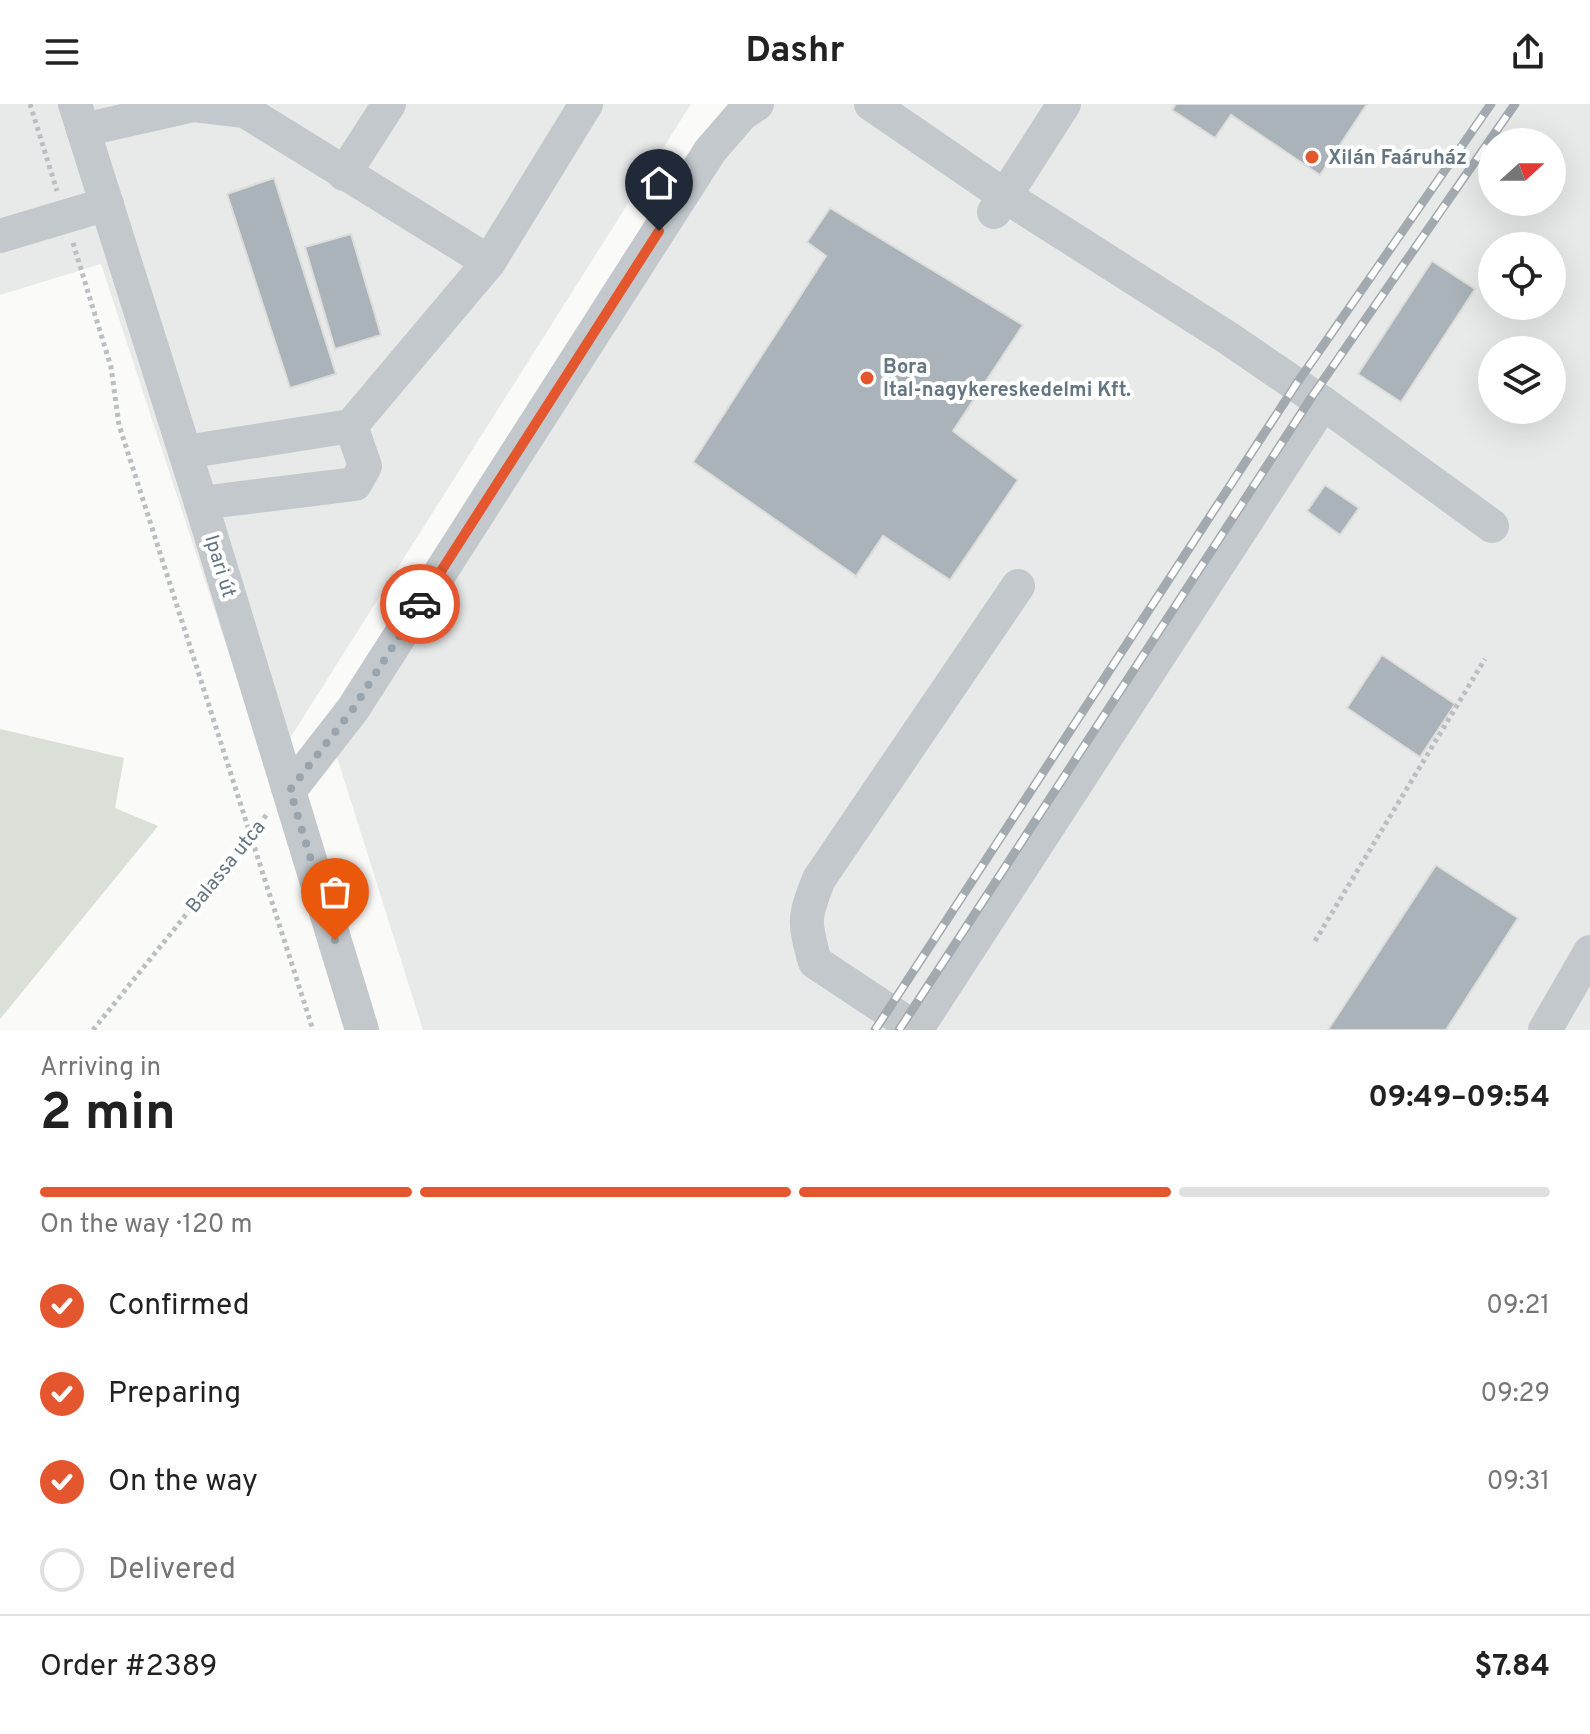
<!DOCTYPE html>
<meta charset="utf-8">
<style>
:root{--surface:#fff;--page:#f6f6f6;--text:#222;--muted:#767676;--line:#e0e0e0;--accent:#e4572e}
body{margin:0;font-family:Overpass,sans-serif;background:var(--page);color:var(--text);height:100vh;display:flex;flex-direction:column;font-size:30px;white-space:nowrap}
*{box-sizing:border-box;margin:0}
p{font-size:26px;color:var(--muted)}
.icon{flex:none;width:44px;height:44px;fill:none;stroke:currentColor;stroke-width:2;stroke-linecap:round;stroke-linejoin:round}
.map{position:relative;height:926px;overflow:hidden}
.panel{display:flex;flex-direction:column;background:var(--surface);flex:1}
.panel>*{flex:none}
.needle{width:52px;rotate:69deg}
.controls{position:absolute;left:1478px;top:24px;display:grid;gap:16px}
.controls a{display:grid;place-items:center;width:88px;height:88px;border-radius:50%;background:var(--surface);box-shadow:0 8px 32px #0002;font-size:40px}
.pin{position:absolute;display:grid;place-items:center;width:68px;height:68px;color:#fff;margin:-82px -34px;border-radius:50% 50% 50% 0;rotate:-45deg;box-shadow:0 0 8px #0007}
.pin .icon{rotate:45deg}
.courier{position:absolute;display:grid;place-items:center;width:80px;height:80px;margin:-40px;border:6px solid #e4572e;border-radius:50%;background:#fff;color:#222;box-shadow:0 2px 10px #0007}
.head em{font-style:normal;font-weight:700}
.head div{display:flex;flex-direction:column-reverse}
.head{display:flex;align-items:center;justify-content:space-between;height:136px;padding:0 40px}
h1{font-size:52px;font-weight:700;line-height:60px}
.bar{display:grid;grid-template-columns:repeat(4,1fr);gap:12px 8px;align-content:center;height:96px;padding:0 40px}
.bar i{height:10px;border-radius:6px;background:var(--line)}
.bar .current{background:var(--accent)}
.bar p{grid-column:span 4}
.line{display:flex;align-items:center;gap:20px;padding:0 40px;border-top:2px solid var(--line)}
.line div{flex:1}
ol{padding:0 40px;list-style:none}
li{display:flex;align-items:center;gap:24px;height:88px}
li p{margin-inline-start:auto}
li .icon{padding:8px;border-radius:50%;background:var(--accent);color:#fff;stroke-width:4}
li:last-child{color:var(--muted)}
li i{width:44px;height:44px;border:4px solid var(--line);border-radius:50%}
header{display:flex;justify-content:space-between;align-items:center;height:104px;padding:0 40px;background:var(--surface);font-size:36px;font-weight:700}
.map>svg:first-child{display:block}
</style>
<header><svg class="icon" aria-label="menu" viewBox="0 0 24 24"><path d="M4 6h16M4 12h16M4 18h16"/></svg>Dashr<svg class="icon" aria-label="share" viewBox="0 0 24 24"><path d="M12 15V3M7 8l5-5 5 5M5 13v7h14v-7"/></svg></header>
<div class="map">
<svg width="1590" height="926" viewBox="0 0 1590 926">
<rect width="100%" height="100%" fill="#fafaf8"/>
<g fill="#e8e9e9" fill-rule="evenodd">
<path d="M0,0h691l-423,669 -167,-509 -101,31z"/>
<path d="M742,0h848v926h-1167l-86,-273zM1492,38h60v60h-60zM1492,142h60v60h-60zM1492,246h60v60h-60z"/>
</g>
<path fill="#dadfd7" d="M0,625l124,29 -9,50 43,18 -158,193z"/>
<g fill="#aab3b9" stroke="#dcdcda" stroke-width="2">
<path d="M1176,0h191l-47,71 -89,-60 -16,23 -43,-28z"/>
<path d="M274,74l62,196 -46,14 -63,-194z"/>
<path d="M830,104l193,117 -70,106 65,49 -68,100 -67,-44 -27,40 -163,-114 133,-206 -19,-14z"/>
<path d="M351,130l30,101 -46,14 -30,-102z"/>
<path d="M1432,157l43,28 -74,113 -43,-28z"/>
<path d="M1325,381l34,23 -19,27 -33,-24z"/>
<path d="M1382,551l73,49 -35,53 -73,-49z"/>
<path d="M1436,761l82,53 -72,112h-118z"/>
</g>
<g fill="none" stroke-linecap="round" stroke-linejoin="round">
<g stroke="#bbbfc2" stroke-width="5" stroke-dasharray="4 4" stroke-linecap="butt">
<path d="M30,0l27,87"/>
<path d="M73,139l38,124 8,58 194,605"/>
<path d="M1315,837l170,-282"/>
<path d="M93,926l175,-217"/>
</g>
<g stroke="#c3c8cc" stroke-width="34">
<path d="M75,0l126,399 161,527"/>
<path d="M871,0l134,92 59,-92"/>
<path d="M83,26l111,-25 51,6 244,151"/>
<path d="M344,70l45,-70"/>
<path d="M0,132l107,-32"/>
<path d="M1323,299l169,123"/>
<path d="M185,348l166,-26 138,-164 97,-158"/>
<path d="M201,399l154,-19 10,-18 -14,-40"/>
<path d="M290,686l63,-81 357,-558 32,-37 15,-10"/>
<path d="M916,925l-101,-67c-11,-40 -12,-43 4,-83l199,-293"/>
<path d="M916,926l407,-627 -95,-65 -223,-142 -11,16"/>
<path d="M1545,926l45,-78"/>
</g>
<g stroke="#a2aab0" stroke-width="9">
<g id="rail">
<path d="M875,926l422,-647 194,-279"/>
<path d="M899,926l414,-635 202,-291"/>
</g>
</g>
<use href="#rail" stroke="#fff" stroke-width="6" stroke-dasharray="18" stroke-linecap="butt"/>
</g>
<g fill="none" stroke-linecap="round" stroke-linejoin="round">
<path stroke="#99a4ac" stroke-width="8" stroke-dasharray="0 14.4" d="M335,836l-45,-150 63,-81 67,-105"/>
<path stroke="#e4572e" stroke-width="10" d="M420,500l239,-373"/>
</g>
<g fill="#e4572e" stroke="#fff" stroke-width="3">
<circle cx="1312" cy="53" r="8"/>
<circle cx="867" cy="274" r="8"/>
</g>
<g text-anchor="middle" stroke-width="8" stroke-linejoin="round" paint-order="stroke">
<g font-size="20" font-weight="bold" fill="#657683" stroke="#fff" text-anchor="start">
<text x="1328" y="60">Xilán Faáruház</text>
<text x="883" y="269">Bora<tspan x="883" dy="23">Ital-nagykereskedelmi Kft.</tspan></text>
</g>
<g font-size="20" fill="#657683" stroke="#fff">
<text transform="translate(221 462) rotate(73)" y="7">Ipari út</text>
<text transform="translate(225 762) rotate(-51)" y="7">Balassa utca</text>
</g>
</g>
</svg>
<div class="controls">
<a><svg class="needle" viewBox="-14 -14 28 28"><path d="M0-13l5 13h-10z" fill="#e53935"/><path d="M0 13l5-13h-10z" fill="#767676"/></svg></a>
<a><svg class="icon" aria-label="locate" viewBox="0 0 24 24"><circle cx="12" cy="12" r="6"/><path d="M12 2v4M12 18v4M2 12h4M18 12h4"/></svg></a>
<a><svg class="icon" aria-label="layers" viewBox="0 0 24 24"><path d="M12 4l9 5-9 5-9-5zM3 14l9 5 9-5"/></svg></a>
</div>
<div class="pin" style="left:335px;top:836px;background:#ea580c"><svg class="icon" aria-label="bag" viewBox="0 0 24 24"><path d="M5 8h14l-1 12H6zM9 8a3 3 0 0 1 6 0"/></svg></div>
<div class="pin" style="left:659px;top:127px;background:#1f2937"><svg class="icon" aria-label="home" viewBox="0 0 24 24"><path d="M3 11l9-7 9 7M6 9v11h12V9"/></svg></div>
<div class="courier" style="left:420px;top:500px"><svg class="icon" aria-label="car" viewBox="0 0 24 24"><path d="M5 17H2v-5l4-1 3-4h7l3 4 3 1v5h-3M9 17h6M6 11h13"/><circle cx="7" cy="17" r="2"/><circle cx="17" cy="17" r="2"/></svg></div>
</div>
<section class="panel">
<div class="head"><div><h1>2 min</h1><p>Arriving in</p></div><em>09:49–09:54</em></div>
<div class="bar"><i class="current"></i><i class="current"></i><i class="current"></i><i></i><p>On the way · 120 m</p></div>
<ol>
<li><svg class="icon" aria-label="check" viewBox="0 0 24 24"><path d="M5 12l5 5 9-10"/></svg>Confirmed<p>09:21</p></li>
<li><svg class="icon" aria-label="check" viewBox="0 0 24 24"><path d="M5 12l5 5 9-10"/></svg>Preparing<p>09:29</p></li>
<li><svg class="icon" aria-label="check" viewBox="0 0 24 24"><path d="M5 12l5 5 9-10"/></svg>On the way<p>09:31</p></li>
<li><i></i>Delivered</li>
</ol>
<div class="line" style="height:104px"><div>Order #2389</div><b>$7.84</b></div>
</section>
